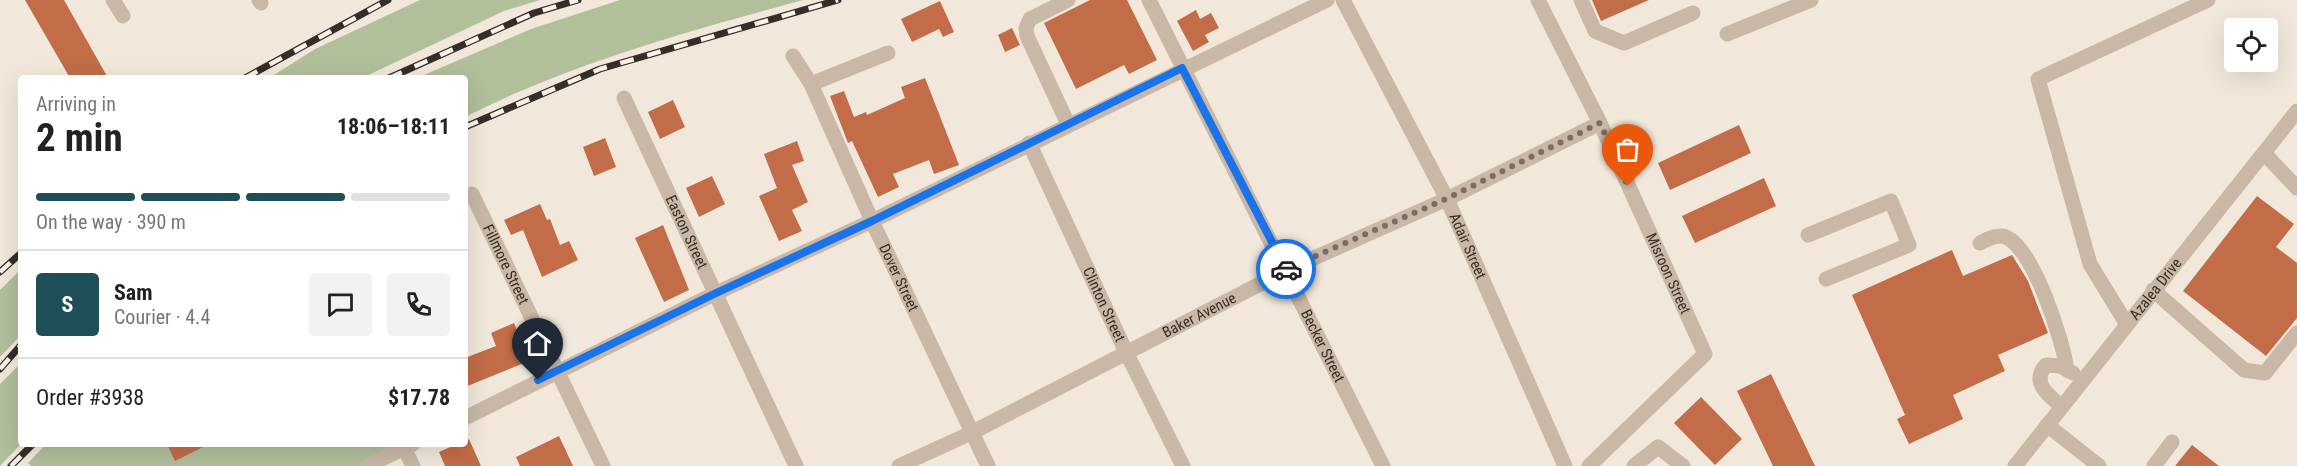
<!DOCTYPE html>
<meta charset="utf-8">
<style>
:root{--surface:#fff;--page:#f2f2f2;--text:#222;--muted:#767676;--line:#e0e0e0;--accent:#1e4f56}
body{margin:0;font-family:"Roboto Condensed",sans-serif;background:var(--page);color:var(--text);height:100vh;display:flex;flex-direction:column;font-size:22px;white-space:nowrap}
*{box-sizing:border-box;margin:0}
p{font-size:20px;color:var(--muted)}
.icon{flex:none;width:33px;height:33px;fill:none;stroke:currentColor;stroke-width:2;stroke-linecap:round;stroke-linejoin:round}
.map{position:relative;flex:1;overflow:hidden}
.drawer{position:absolute;left:18px;top:75px;width:450px;height:372px;display:flex;flex-direction:column;background:var(--surface);border-radius:6px;box-shadow:0 6px 24px #0002}
.drawer>*{flex:none}
.tools{position:absolute;left:2224px;top:18px;display:grid;gap:12px}
.tools a{display:grid;place-items:center;width:54px;height:54px;border-radius:6px;background:var(--surface);box-shadow:0 6px 24px #0002;font-size:30px}
.pin{position:absolute;display:grid;place-items:center;width:51px;height:51px;color:#fff;margin:-62px -26px;border-radius:50% 50% 50% 0;rotate:-45deg;box-shadow:0 0 6px #0007}
.pin .icon{rotate:45deg}
.courier{position:absolute;display:grid;place-items:center;width:60px;height:60px;margin:-30px;border:4px solid #1a73e8;border-radius:50%;background:#fff;color:#222;box-shadow:0 2px 8px #0007}
.summary em{font-style:normal;font-weight:700}
.summary div{display:flex;flex-direction:column-reverse}
.summary{display:flex;align-items:center;justify-content:space-between;height:102px;padding:0 18px}
h1{font-size:39px;font-weight:700;line-height:45px}
.bar{display:grid;grid-template-columns:repeat(4,1fr);gap:9px 6px;align-content:center;height:72px;padding:0 18px}
.bar i{height:8px;border-radius:4px;background:var(--line)}
.bar .selected{background:var(--accent)}
.bar p{grid-column:span 4}
.line{display:flex;align-items:center;gap:15px;padding:0 18px;border-top:2px solid var(--line)}
.line div{flex:1}
.round{display:grid;place-items:center;flex:none;width:63px;height:63px;border-radius:6px;background:var(--page)}
.map>svg:first-child{display:block}
</style>
<div class="map">
<svg width="2297" height="466" viewBox="0 0 2297 466">
<rect width="100%" height="100%" fill="#f1e8db"/>
<g fill="#b1bf9b">
<path d="M420,0h120l-36,11 -142,67h-93l46,-29z"/>
<path d="M620,0h183c-114,31 -232,63 -338,117v-39h-48l114,-49z"/>
<path d="M21,269v66l-21,22v-67z"/>
<path d="M21,363v81l-21,22v-82z"/>
<path d="M46,444h353l-34,22h-334l-3,-3z"/>
</g>
<g fill="#c26c48">
<path d="M25,0h39l44,78h-38z"/>
<path d="M1090,0h37l30,60 -28,14 -5,-9 -48,24 -32,-66z"/>
<path d="M1592,0h57l-48,21z"/>
<path d="M940,1l14,31 -11,5 -4,-8 -27,13 -11,-23z"/>
<path d="M1196,10l4,9 11,-6 8,15 -14,7 4,7 -16,9 -16,-30z"/>
<path d="M1012,28l8,17 -15,7 -7,-17z"/>
<path d="M925,78l34,87 -25,9 -5,-14 -36,14 6,13 -21,10 -26,-56 -4,2 -18,-47 14,-5 10,26 12,-5 1,3 38,-17 -4,-11z"/>
<path d="M673,100l12,27 -25,12 -12,-27z"/>
<path d="M1739,125l12,28 -81,37 -12,-27z"/>
<path d="M605,138l11,29 -22,9 -11,-29z"/>
<path d="M797,141l7,20 -12,4 16,37 -16,8 10,21 -23,10 -20,-45 18,-8 -13,-34z"/>
<path d="M712,176l13,28 -26,13 -13,-29z"/>
<path d="M1764,178l12,28 -81,37 -13,-27z"/>
<path d="M2257,196l37,28 -18,23 21,16v55l-31,38 -83,-65z"/>
<path d="M540,204l7,16 3,-1 10,26 9,-4 9,19 -36,17 -19,-47 -12,5 -7,-15z"/>
<path d="M663,225l26,65 -25,12 -29,-64z"/>
<path d="M1952,250l11,26 49,-21 16,26 20,52 -50,22 7,16 -52,24 10,24 -54,25 -12,-25 8,-4 -53,-120z"/>
<path d="M514,323l15,38 -64,26v-29l31,-12 -5,-13z"/>
<path d="M1771,374l44,92h-42l-36,-75z"/>
<path d="M1701,397l41,42 -27,26 -41,-42z"/>
<path d="M559,436l14,30h-53l-4,-9z"/>
<path d="M469,439l12,27h-36l-6,-14 18,-8h8v-4z"/>
<path d="M167,444h42l-34,17z"/>
<path d="M2192,445l27,21h-44z"/>
</g>
<g fill="none" stroke-linecap="round" stroke-linejoin="round">
<g stroke="#c9b8a7" stroke-width="15">
<path d="M113,0l10,16"/>
<path d="M259,0l2,3"/>
<path d="M1068,0l-38,19 -4,9 1,8 41,88"/>
<path id="s1" d="M1149,0l234,466"/>
<path id="s2" d="M1343,0l104,199 118,267"/>
<path id="s3" d="M1538,0l62,123 105,231 -116,112"/>
<path d="M1581,0l14,31 29,12 69,-30"/>
<path d="M1727,34l84,-34"/>
<path id="s4" d="M793,56l18,28 61,137 116,245"/>
<path d="M811,84l77,-31"/>
<path id="s5" d="M624,98l172,368"/>
<path id="s6" d="M1029,143l97,209 57,114"/>
<path d="M2264,153l33,35"/>
<path id="s7" d="M472,194l131,272"/>
<path d="M1808,235l83,-34 18,44 -83,34"/>
<path d="M1980,243c7,-4 18,-9 26,-6 28,12 57,104 61,133"/>
<path d="M2153,290l91,80 21,3 32,-40"/>
<path d="M2126,323l-36,-59 -52,-185 170,-79"/>
<path d="M2061,406c-14,-12 -30,-24 -15,-41l14,1 13,7"/>
<path d="M465,418l249,-124 158,-73 455,-221"/>
<path d="M2047,425l52,41"/>
<path d="M404,448l9,18"/>
<path d="M367,466l46,-22"/>
<path id="s8" d="M899,466l72,-33 316,-163 160,-71 153,-76"/>
<path d="M1634,466l24,-19 25,19"/>
<path id="s9" d="M2015,466l282,-355"/>
<path d="M2154,466l18,-24"/>
</g>
<g stroke="#352d28" stroke-width="7">
<g id="rail">
<path d="M245,78l143,-78"/>
<path d="M389,78l145,-65 44,-13"/>
<path d="M465,127l135,-58 238,-69"/>
<path d="M0,272l21,-19"/>
<path d="M0,369l21,-24"/>
<path d="M11,466l22,-22"/>
</g>
</g>
<use href="#rail" stroke="#f9f2e7" stroke-width="4.5" stroke-dasharray="14" stroke-linecap="butt"/>
</g>
<g fill="none" stroke-linecap="round" stroke-linejoin="round">
<path stroke="#776e67" stroke-width="6" stroke-dasharray="0 10.8" d="M1286,269l160,-70 154,-76 28,63"/>
<path stroke="#1a73e8" stroke-width="8" d="M538,380l176,-86 158,-73 310,-153 104,201"/>
</g>
<g text-anchor="middle" stroke-width="5" stroke-linejoin="round" paint-order="stroke">
<g font-size="15" fill="#352d28" stroke="#f9f2e7">
<text dy="5" stroke="none"><textPath href="#s5" startOffset="148">Easton Street</textPath></text>
<text dy="5" stroke="none"><textPath href="#s2" startOffset="276">Adair Street</textPath></text>
<text dy="5" stroke="none"><textPath href="#s7" startOffset="78">Fillmore Street</textPath></text>
<text dy="5" stroke="none"><textPath href="#s3" startOffset="303">Misroon Street</textPath></text>
<text dy="5" stroke="none"><textPath href="#s4" startOffset="246">Dover Street</textPath></text>
<text dy="5" stroke="none"><textPath href="#s9" startOffset="226">Azalea Drive</textPath></text>
<text dy="5" stroke="none"><textPath href="#s6" startOffset="178">Clinton Street</textPath></text>
<text dy="5" stroke="none"><textPath href="#s8" startOffset="336">Baker Avenue</textPath></text>
<text dy="5" stroke="none"><textPath href="#s1" startOffset="387">Becker Street</textPath></text>
</g>
</g>
</svg>
<div class="tools">
<a><svg class="icon" aria-label="locate" viewBox="0 0 24 24"><circle cx="12" cy="12" r="6"/><path d="M12 2v4M12 18v4M2 12h4M18 12h4"/></svg></a>
</div>
<div class="pin" style="left:1628px;top:186px;background:#ea580c"><svg class="icon" aria-label="bag" viewBox="0 0 24 24"><path d="M5 8h14l-1 12H6zM9 8a3 3 0 0 1 6 0"/></svg></div>
<div class="pin" style="left:538px;top:380px;background:#1f2937"><svg class="icon" aria-label="home" viewBox="0 0 24 24"><path d="M3 11l9-7 9 7M6 9v11h12V9"/></svg></div>
<div class="courier" style="left:1286px;top:269px"><svg class="icon" aria-label="car" viewBox="0 0 24 24"><path d="M5 17H2v-5l4-1 3-4h7l3 4 3 1v5h-3M9 17h6M6 11h13"/><circle cx="7" cy="17" r="2"/><circle cx="17" cy="17" r="2"/></svg></div>
<section class="drawer">
<div class="summary"><div><h1>2 min</h1><p>Arriving in</p></div><em>18:06–18:11</em></div>
<div class="bar"><i class="selected"></i><i class="selected"></i><i class="selected"></i><i></i><p>On the way · 390 m</p></div>
<div class="line" style="height:108px"><b class="round" style="background:var(--accent);color:#fff">S</b><div><b>Sam</b><p>Courier · 4.4</p></div><a class="round"><svg class="icon" aria-label="chat" viewBox="0 0 24 24"><path d="M4 5h16v11H9l-5 4z"/></svg></a><a class="round"><svg class="icon" aria-label="phone" viewBox="0 0 24 24"><path d="M5 4h4l2 5-3 2q2 4 5 5l2-3 5 2v4C11 20 4 13 5 4z"/></svg></a></div>
<div class="line" style="height:78px"><div>Order #3938</div><b>$17.78</b></div>
</section>
</div>
